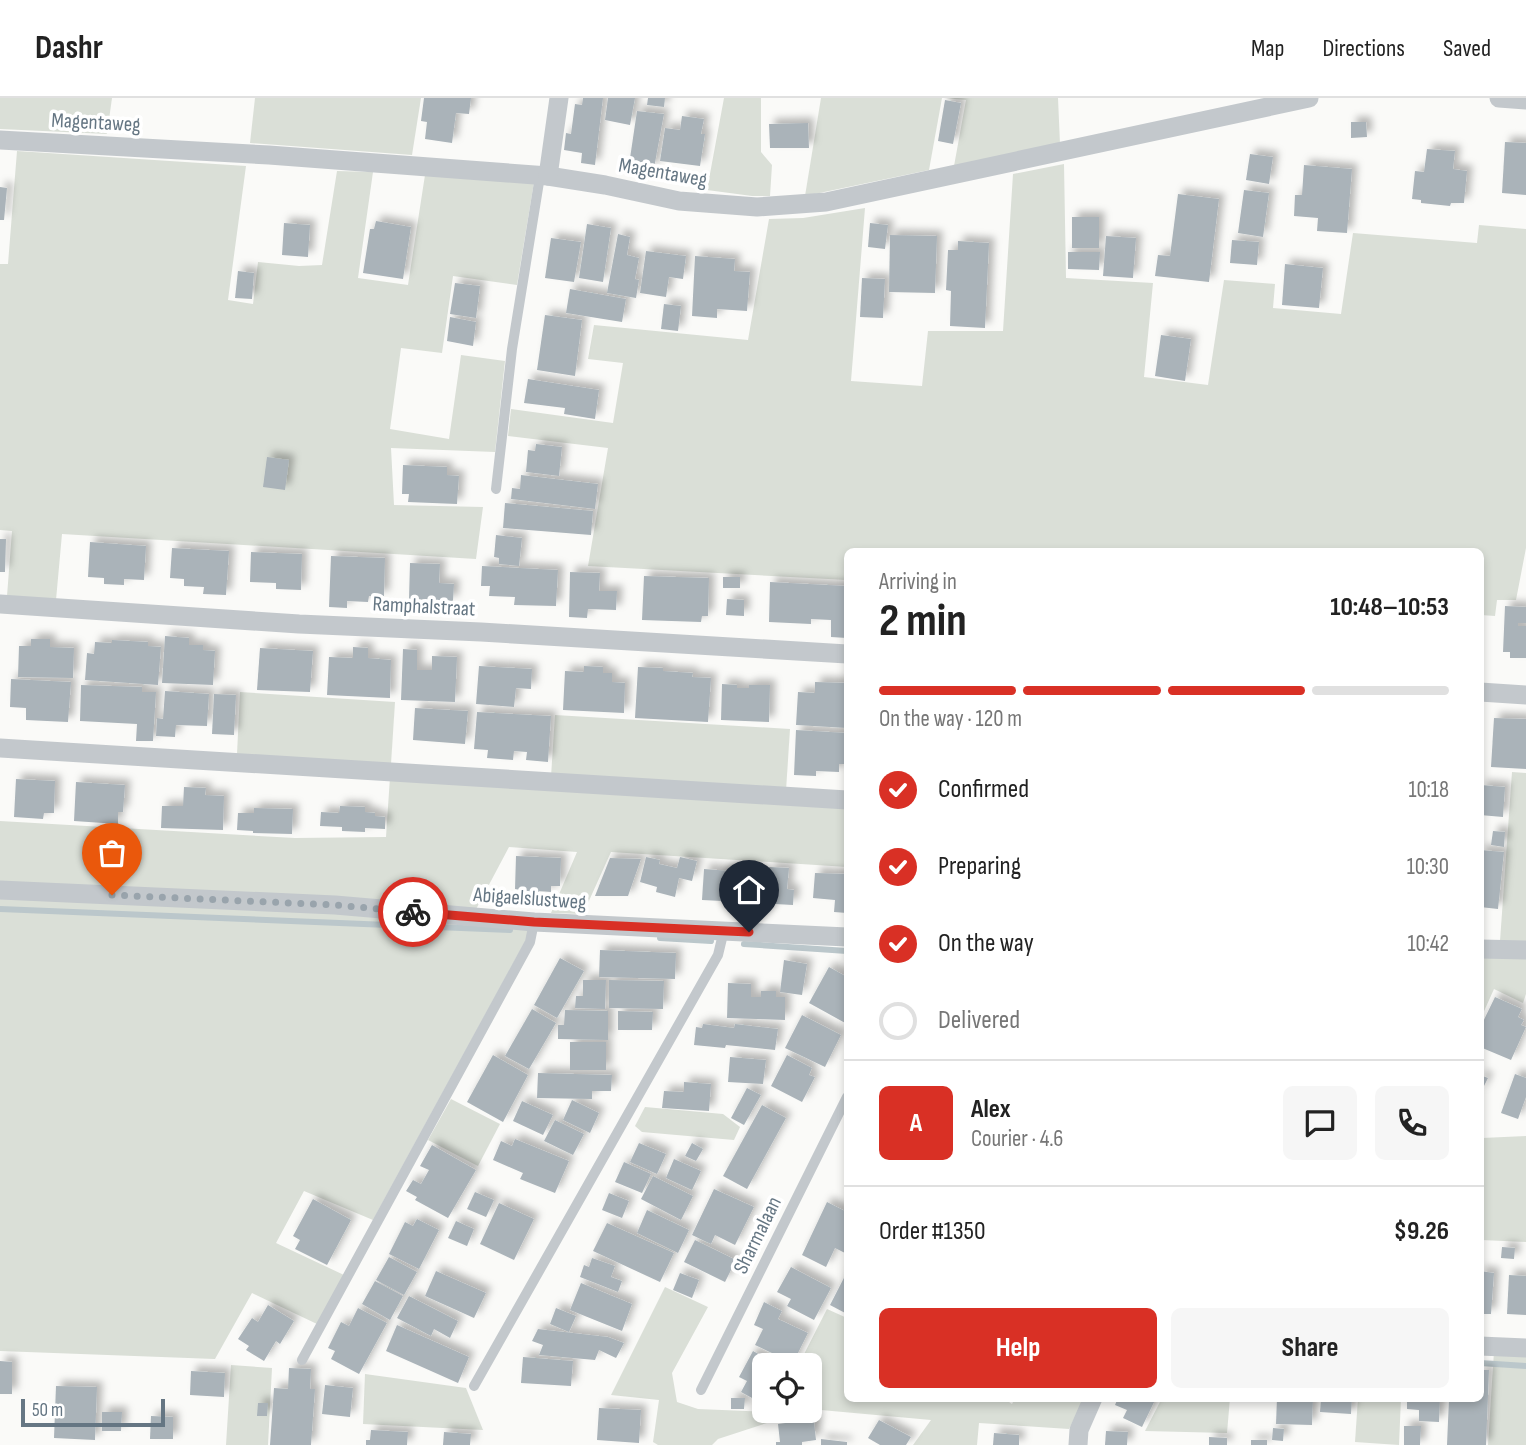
<!DOCTYPE html>
<meta charset="utf-8">
<style>
:root{--surface:#fff;--page:#f6f6f6;--text:#222;--muted:#767676;--line:#e0e0e0;--accent:#d93025}
body{margin:0;font-family:"Sofia Sans Condensed",sans-serif;background:var(--page);color:var(--text);height:100vh;display:flex;flex-direction:column;font-size:26px;white-space:nowrap}
*{box-sizing:border-box;margin:0}
p{font-size:23px;color:var(--muted)}
.icon{flex:none;width:38px;height:38px;fill:none;stroke:currentColor;stroke-width:2;stroke-linecap:round;stroke-linejoin:round}
.map{position:relative;flex:1;overflow:hidden}
.side{position:absolute;left:844px;top:450px;width:640px;height:854px;display:flex;flex-direction:column;background:var(--surface);border-radius:10px;box-shadow:0 4px 10px #0003}
.side>*{flex:none}
.fabs{position:absolute;left:752px;top:1255px;display:grid;gap:14px}
.fabs a{display:grid;place-items:center;width:70px;height:70px;border-radius:10px;background:var(--surface);box-shadow:0 4px 10px #0003;font-size:35px}
.scale{position:absolute;left:21px;bottom:18px;width:144px;box-sizing:border-box;padding-left:7px;border:4px solid #657683;border-top:0;font-size:19px;line-height:24px;white-space:nowrap;color:#657683;-webkit-text-stroke:5px #fff;paint-order:stroke}
.pin{position:absolute;display:grid;place-items:center;width:60px;height:60px;color:#fff;margin:-72px -30px;border-radius:50% 50% 50% 0;rotate:-45deg;box-shadow:0 0 7px #0007}
.pin .icon{rotate:45deg}
.courier{position:absolute;display:grid;place-items:center;width:70px;height:70px;margin:-35px;border:5px solid #d93025;border-radius:50%;background:#fff;color:#222;box-shadow:0 2px 9px #0007}
.overview em{font-style:normal;font-weight:700}
.overview div{display:flex;flex-direction:column-reverse}
.overview{display:flex;align-items:center;justify-content:space-between;height:119px;padding:0 35px}
h1{font-size:46px;font-weight:700;line-height:52px}
.bar{display:grid;grid-template-columns:repeat(4,1fr);gap:10px 7px;align-content:center;height:84px;padding:0 35px}
.bar i{height:9px;border-radius:5px;background:var(--line)}
.bar .on{background:var(--accent)}
.bar p{grid-column:span 4}
.line{display:flex;align-items:center;gap:18px;padding:0 35px;border-top:2px solid var(--line)}
.line div{flex:1}
.round{display:grid;place-items:center;flex:none;width:74px;height:74px;border-radius:10px;background:var(--page)}
ol{padding:0 35px;list-style:none}
li{display:flex;align-items:center;gap:21px;height:77px}
li p{margin-inline-start:auto}
li .icon{padding:7px;border-radius:50%;background:var(--accent);color:#fff;stroke-width:4}
li:last-child{color:var(--muted)}
li i{width:38px;height:38px;border:4px solid var(--line);border-radius:50%}
.cta{display:flex;gap:14px;margin-top:auto;padding:14px 35px}
.cta a{flex:1;height:80px;border-radius:10px;background:var(--accent);color:#fff;font-size:28px;font-weight:700;line-height:80px;text-align:center}
.cta a+a{background:var(--page);color:var(--text)}
header{display:flex;align-items:center;gap:42px;box-sizing:border-box;height:98px;padding:0 35px;background:var(--surface);border-bottom:2px solid var(--line)}
header strong{font-size:33px}
nav{display:flex;gap:38px;margin-inline-start:auto;font-size:24px}
.map>svg:first-child{display:block}
</style>
<header>
<strong>Dashr</strong>
<nav><a>Map</a><a>Directions</a><a>Saved</a></nav>
</header>
<div class="map">
<svg width="1526" height="1347" viewBox="0 0 1526 1347">
<defs>
<filter id="shadow"><feDropShadow dx="5.5" dy="-5.5" stdDeviation="3.5" flood-color="#0004"/></filter>
</defs>
<rect width="100%" height="100%" fill="#fafaf8"/>
<g fill="#dadfd7">
<path d="M0,0h112l-5,36 -107,-5z"/>
<path d="M255,0h166l-9,57 -162,-12z"/>
<path d="M724,0h37v54l11,13 -2,31h-18l-45,-6z"/>
<path d="M821,0h121l-13,72 -124,26z"/>
<path d="M944,0h114l2,46 -106,22 12,-66z"/>
<path d="M17,53l229,15 -18,134 25,4 5,-42 41,4 23,-1 15,-94 36,1 -15,106 50,7 17,-110 109,7 -17,103 -64,-9 -11,77 -41,-5 -11,81 59,10 12,-84 44,6 -10,91 -104,-4 3,57 89,2 -7,52 -414,-25 -6,66 -49,-4 5,-65 -12,-1v-266h8z"/>
<path d="M1064,66l2,114 87,5 -9,94 64,8 16,-105 51,4 -2,24 68,6 12,-81 124,10 2,-18 47,4v319l-10,52h-19l-2,16 -14,-1 -1,-64h-633v29l-259,-14 20,-118 -100,-12 3,-27 102,14 10,-60 -35,-4 6,-34 154,15 21,-121 34,-1 62,-10 -14,173 71,5 6,-55h75l10,-157z"/>
<path d="M240,594l155,10 -4,62 -154,-10z"/>
<path d="M555,617l235,14 -4,62 -235,-14z"/>
<path d="M1512,674l14,1v169l-26,-1z"/>
<path d="M390,679l457,29v61l-236,-15 -28,62 -32,-1 26,-61 -68,-5 -35,66 -474,-28v-64l295,17 91,-1z"/>
<path d="M0,797l330,16 197,15v12l-154,282 -69,-29 -28,52 68,32 -27,49 -65,-31 -37,66 -215,-8z"/>
<path d="M1481,859l45,1v36l-3,9 -29,-14 -13,29z"/>
<path d="M451,1001l49,25 -22,42 -50,-26z"/>
<path d="M645,1009l78,7 17,13 -6,13 -92,-8 -7,-6z"/>
<path d="M1526,1038v106l-45,-2 -1,-94 2,-8z"/>
<path d="M665,1189l43,20 -36,66 5,29 21,7 70,3 2,10 -52,17 -6,6h-54l-5,-3 6,-42 -48,-5z"/>
<path d="M827,1211l20,9v80h156l9,6 3,-6h70l-16,31 -90,-6 -2,22h-64l18,-25 -121,-11v-44h-6l-4,-3z"/>
<path d="M1494,1253l32,2v92h-38z"/>
<path d="M231,1267l41,3 -4,77h-42z"/>
<path d="M365,1276l101,14 17,42 -120,-6z"/>
<path d="M1162,1300h68l-3,35 -82,-2z"/>
<path d="M1358,1300h43l-2,47 -44,-3z"/>
</g>
<g fill="none" stroke-linecap="round" stroke-linejoin="round">
<g stroke="#bbc7cb" stroke-width="6">
<path d="M0,811l510,21"/>
<path d="M660,840l51,3"/>
<path d="M744,846l103,7"/>
<path d="M1480,1265l46,3"/>
</g>
</g>
<g fill="#aab3b9" filter="url(#shadow)">
<path d="M424,0h47l-2,16 -13,-1 -4,30 -27,-4 2,-17 -6,-1z"/>
<path d="M583,0h20l-8,67 -14,-2 1,-10 -18,-3 2,-17 5,1 4,-30 7,1z"/>
<path d="M608,0h27l-5,27 -25,-5z"/>
<path d="M648,0h17l-1,9 -17,-2z"/>
<path d="M945,2l16,3 -8,41 -15,-3z"/>
<path d="M637,13l27,3 -10,54 -25,-3z"/>
<path d="M682,18l22,3 -3,15h4l-5,32 -40,-5 5,-33 15,2z"/>
<path d="M1351,24h15l1,15 -16,1z"/>
<path d="M808,25l1,25h-39l-1,-24z"/>
<path d="M1505,44l21,1v52l-24,-2z"/>
<path d="M1427,51l28,2 -2,18 14,2 -3,32h-13l-1,3 -29,-3v-3l-9,-1 3,-28 9,1z"/>
<path d="M1250,56l23,3 -4,27 -23,-4z"/>
<path d="M1304,67l48,4 -5,64 -30,-2 1,-13 -24,-2 1,-21h7z"/>
<path d="M0,89l7,1 -3,32h-4z"/>
<path d="M1244,92l25,3 -6,44 -25,-4z"/>
<path d="M1178,96l41,5 -10,83 -54,-6 3,-21 12,1z"/>
<rect x="1072" y="119" width="27" height="31"/>
<path d="M376,123l35,6 -8,52 -40,-6 7,-44h4z"/>
<path d="M284,125l26,2 -2,32 -26,-2z"/>
<path d="M870,125l18,2 -3,24 -17,-2z"/>
<path d="M587,126l24,4 -8,54 -24,-4z"/>
<path d="M618,136l12,3 -3,18 12,3 -4,21 4,1 -3,18 -29,-5z"/>
<path d="M890,137l47,1 -2,57 -46,-1z"/>
<path d="M1106,138l30,2 -3,40 -30,-2z"/>
<path d="M551,140l30,4 -7,40 -29,-4z"/>
<path d="M1232,142l27,2 -2,23 -27,-2z"/>
<path d="M958,143l31,2 -4,85 -35,-2 1,-35 -5,-1 2,-40h10z"/>
<path d="M646,153l40,5 -3,23 -14,-2 -3,20 -26,-4z"/>
<path d="M1068,154h32l-1,18 -31,-1z"/>
<path d="M695,158l40,3 -1,12 16,1 -3,39 -30,-2v9l-25,-2z"/>
<path d="M1285,166l38,4 -4,40 -37,-3z"/>
<path d="M238,173l16,2 -2,26 -17,-1z"/>
<path d="M862,180l23,1 -2,39 -23,-1z"/>
<path d="M455,185l25,3 -4,32 -26,-4z"/>
<path d="M570,191l56,10 -4,23 -56,-9z"/>
<path d="M664,206l17,2 -3,25 -17,-2z"/>
<path d="M545,217l37,5 -7,56 -38,-6z"/>
<path d="M450,219l26,5 -3,24 -26,-5z"/>
<path d="M1161,237l30,4 -6,42 -30,-5z"/>
<path d="M528,281l71,11 -4,29 -31,-5 1,-6 -41,-5z"/>
<path d="M536,346l26,3 -3,29 -33,-4 2,-22 7,1z"/>
<path d="M267,359l22,3 -4,30 -22,-3z"/>
<path d="M403,367l44,2v8l12,1 -2,28 -49,-2 1,-8h-7z"/>
<path d="M521,377l77,9 -3,25 -84,-10 1,-11 8,1z"/>
<path d="M505,405l88,8 -2,24 -88,-7z"/>
<path d="M496,437l26,3 -3,28 -20,-2v-6l-5,-1z"/>
<path d="M0,441h6l-1,33h-5z"/>
<path d="M90,444l56,4 -2,34 -20,-1v6l-20,-1v-6l-16,-1z"/>
<path d="M172,450l57,3 -3,44 -23,-1 1,-7 -20,-1v-7l-14,-1z"/>
<path d="M251,454l51,2 -1,36 -25,-1v-6l-26,-1z"/>
<path d="M331,458l54,2 -1,38h-15l-1,6 -21,-1v7l-18,-1z"/>
<path d="M410,465l30,1 -1,19 15,1 -1,17 -44,-2z"/>
<path d="M482,468l76,4 -2,36 -42,-1 1,-8 -26,-1 1,-10h-9z"/>
<path d="M570,474l30,1 -1,18h18l-1,19 -28,-1 -1,9 -18,-1z"/>
<path d="M644,478l65,2 -1,38h-6l-1,6 -59,-2z"/>
<rect x="723" y="479" width="17" height="11"/>
<path d="M770,484l77,4v52l-16,-1v-17l-20,-1v5l-42,-2z"/>
<path d="M727,501l17,1v16l-18,-1z"/>
<path d="M1505,508l21,1v16h-8v3h8v32h-16v-6h-7z"/>
<path d="M165,538l24,2v7h14v5l12,1 -2,34 -51,-2z"/>
<path d="M31,541h19v8l24,1 -1,30 -55,-1 1,-31h12z"/>
<path d="M112,542l36,2v4l13,1 -3,38 -73,-5 2,-27 7,1 1,-12 17,1z"/>
<path d="M353,549l15,1v10l23,2 -1,38 -63,-3 2,-38 24,1z"/>
<path d="M260,550l53,3 -3,41 -53,-2z"/>
<path d="M403,551l14,1v20h15v-14l25,1 -2,45 -54,-2z"/>
<path d="M479,568l53,3 -1,20 -15,-1 -2,19 -38,-3z"/>
<path d="M584,568l19,1v6h9v9l13,1 -1,30 -61,-3 2,-39 19,1z"/>
<path d="M638,569l25,1v3l30,2 -1,4 19,1 -3,44 -73,-4z"/>
<path d="M11,581l60,3 -3,40 -42,-2v-12l-16,-1z"/>
<path d="M815,584l32,1v45l-51,-3 2,-33 17,1z"/>
<path d="M722,586l15,1v3h12v-3h21l-1,37 -48,-2z"/>
<path d="M81,587l61,2v5h14l-3,49h-17l1,-17 -57,-3z"/>
<path d="M165,593l44,3 -2,32 -31,-1 -1,12 -19,-1 1,-18 6,1z"/>
<path d="M214,596l22,1 -2,40 -22,-1z"/>
<path d="M415,610l53,3 -3,33 -52,-4z"/>
<path d="M477,614l74,4 -3,46 -22,-2 1,-8 -13,-1 -1,9 -26,-2 1,-8 -14,-1z"/>
<path d="M1494,620l32,1v50l-35,-2z"/>
<path d="M796,632l51,3v31h-8v8l-23,-1v5l-22,-1z"/>
<path d="M16,681l39,2 -1,32h-10l-1,6 -29,-2z"/>
<path d="M76,684l49,3 -2,27h-5v12l-44,-3z"/>
<path d="M1481,687l24,2 -2,30 -23,-2z"/>
<path d="M184,689l22,1 -1,7 19,1 -1,34 -62,-2 1,-22h21z"/>
<path d="M340,708l25,1v5l10,1v3l10,1v12l-20,-1v4l-23,-1v-4l-22,-1 1,-14 18,1z"/>
<path d="M254,710l39,1 -1,25 -39,-1v-2l-16,-1 1,-17h16z"/>
<path d="M1493,733l12,1 -1,15 -13,-2z"/>
<path d="M1480,752l24,2 -6,57 -18,-2z"/>
<path d="M516,758l45,2 -1,28h-9v6l-12,-1v5l-18,-1v-5l-6,-1z"/>
<path d="M646,759l14,3 -1,4 18,4 3,-11 17,4 -5,20 -13,-3 -4,19 -19,-5 1,-5 -17,-5z"/>
<path d="M610,760l31,1 -13,37h-33z"/>
<path d="M769,769l20,1 -2,21 7,1 -1,15 -36,-2 1,-22h10z"/>
<path d="M704,771l40,3 -2,30 -40,-2z"/>
<path d="M815,775l32,1v39l-13,-1 1,-12 -22,-2z"/>
<path d="M600,852l76,3 -1,26 -76,-2z"/>
<path d="M560,860l24,13 -27,47 -23,-13z"/>
<path d="M784,862l23,4 -5,31 -22,-3z"/>
<path d="M829,869l18,10v47l-38,-21z"/>
<path d="M583,882h23l-1,29 -30,-1 1,-12h7z"/>
<path d="M609,882l55,1 -1,28 -54,-1z"/>
<path d="M728,885l23,1v13h10v-6h15v6h9v23l-58,-2z"/>
<path d="M1495,899l27,12 -4,8 6,3 -3,5 5,2 -15,33 -31,-13v-19z"/>
<path d="M532,911l24,14 -27,46 -24,-13z"/>
<path d="M565,912l43,1v29l-50,-1v-14h6z"/>
<path d="M618,913l35,1 -1,18h-34z"/>
<path d="M802,917l39,20 -16,32 -40,-19z"/>
<path d="M703,926l31,4 1,-4 43,5 -3,21 -49,-5 -1,3 -31,-3 2,-18 6,1z"/>
<rect x="570" y="944" width="36" height="28"/>
<path d="M493,957l35,20 -25,47 -36,-20z"/>
<path d="M787,957l25,13 -3,7 6,2 -13,25 -31,-16z"/>
<path d="M730,959l36,3 -3,24 -35,-2z"/>
<path d="M538,975l74,2 -1,16h-19v8l-55,-1z"/>
<path d="M1515,976l11,4v19l-8,22 -17,-6z"/>
<path d="M1480,977l8,3 -8,16z"/>
<path d="M684,984l27,2 -2,27 -47,-3 2,-17 20,1z"/>
<path d="M747,990l14,7 -17,30 -13,-7z"/>
<path d="M572,1002l27,13 -9,20 -27,-13z"/>
<path d="M522,1003l31,14 -10,20 -30,-14z"/>
<path d="M762,1007l24,13 -39,71 -24,-13z"/>
<path d="M555,1022l29,14 -11,21 -29,-14z"/>
<path d="M515,1041l54,22 -14,32 -35,-14 3,-6 -30,-13 8,-19 11,5z"/>
<path d="M639,1045l27,11 -9,20 -27,-12z"/>
<path d="M692,1045l11,6 -7,12 -11,-5z"/>
<path d="M432,1047l44,25 -28,48 -33,-18 2,-3 -11,-6 7,-11 8,4 8,-14 -9,-4z"/>
<path d="M674,1061l27,12 -9,19 -26,-12z"/>
<path d="M624,1064l27,12 -9,19 -27,-11z"/>
<path d="M653,1078l40,20 -12,24 -40,-21z"/>
<path d="M714,1091l40,18 -19,38 -20,-10 -4,9 -19,-9z"/>
<path d="M475,1094l19,8 -8,17 -19,-8z"/>
<path d="M609,1095l20,8 -7,17 -20,-8z"/>
<path d="M313,1101l38,21 -24,45 -32,-16 5,-9 -7,-4z"/>
<path d="M827,1104l20,10v42l-12,-6 -9,19 -24,-12z"/>
<path d="M499,1105l35,16 -20,41 -34,-16z"/>
<path d="M647,1112l42,20 -11,23 -41,-20z"/>
<path d="M417,1121l22,11 -20,39 -30,-15 16,-32 8,4z"/>
<path d="M456,1123l18,8 -7,17 -19,-8z"/>
<path d="M607,1125l67,30 -14,29 -67,-31z"/>
<path d="M695,1142l41,20 -11,22 -41,-20z"/>
<path d="M1502,1149l13,1 -1,11 -13,-1z"/>
<path d="M389,1159l28,15 -13,23 -28,-15z"/>
<path d="M592,1160l23,8 -4,11 11,4 -4,11 -38,-15 4,-12 5,2z"/>
<path d="M791,1169l40,21 -17,32 -27,-14 4,-7 -14,-7z"/>
<path d="M436,1173l50,22 -12,25 -49,-22z"/>
<path d="M1480,1173l14,2 -3,41h-11z"/>
<path d="M847,1174v42l-17,-9z"/>
<path d="M680,1175l19,7 -7,18 -19,-8z"/>
<path d="M1509,1177l17,1v39l-19,-1z"/>
<path d="M375,1183l28,15 -13,24 -28,-16z"/>
<path d="M581,1185l51,21 -10,27 -52,-21z"/>
<path d="M409,1198l49,25 -8,17 -16,-9 -3,7 -34,-18z"/>
<path d="M764,1204l18,9 -4,8 30,14 -15,30 -38,-18 8,-16 -9,-4z"/>
<path d="M268,1207l26,16 -14,23 -4,-3 -12,20 -18,-11 3,-4 -11,-7 14,-21 6,4z"/>
<path d="M358,1210l29,15 -28,51 -28,-15 4,-8 -7,-3 13,-26 8,4z"/>
<path d="M556,1210l20,8 -7,16 -19,-8z"/>
<path d="M397,1227l72,32 -11,26 -72,-32z"/>
<path d="M538,1231l70,8 16,6 -8,15 -17,-8 -4,10 -56,-5 4,-10 -11,-4z"/>
<path d="M753,1253l25,14h-13v40l-24,-13 6,-11 -8,-4z"/>
<path d="M523,1259l50,4 -2,25 -50,-3z"/>
<path d="M0,1263l12,1v32h-12z"/>
<path d="M289,1270l22,1 -1,20h5l-4,56h-41l4,-57 14,1z"/>
<path d="M1480,1272h9l-3,75h-39l2,-47h31z"/>
<path d="M191,1273l34,2 -1,24 -34,-2z"/>
<path d="M325,1287l28,3 -3,29 -28,-3z"/>
<path d="M56,1288l41,1 -2,53 -41,-2z"/>
<path d="M731,1300h14l-1,11h-13z"/>
<path d="M1118,1300h38l-14,29 -19,-9 4,-8 -12,-5z"/>
<path d="M1277,1300h36l-1,27 -36,-1z"/>
<path d="M1321,1300h31l-1,16 -31,-2z"/>
<path d="M1407,1300h33l-1,24 -20,-1v-11l-12,-1z"/>
<path d="M258,1305h10l-1,13h-10z"/>
<path d="M599,1310l42,2 -2,33 -42,-3z"/>
<path d="M102,1314h20l-1,19h-19z"/>
<path d="M813,1315l3,27 -14,2v3h-26v-3h4l-2,-18 23,-3 -1,-7z"/>
<path d="M151,1318l22,1v22h-23z"/>
<path d="M879,1322l32,17 -5,8h-26l-12,-7z"/>
<path d="M1404,1328h17l-1,19h-16z"/>
<path d="M1273,1330l11,1 -1,12 -11,-1z"/>
<path d="M371,1332l37,2 -1,13h-41v-5h4z"/>
<path d="M1106,1333l22,1 -1,13h-22z"/>
<path d="M444,1334l27,2 -1,11h-27z"/>
<path d="M994,1335l25,2v10h-26z"/>
<path d="M1209,1339l18,1v7h-18z"/>
<path d="M821,1341l26,3v3h-26z"/>
<rect x="1251" y="1342" width="16" height="5"/>
</g>
<g fill="none" stroke-linecap="round" stroke-linejoin="round">
<g stroke="#c3c8cc" stroke-width="10">
<path d="M496,391l16,-140 28,-173"/>
<path d="M302,1262l228,-418 4,-20"/>
<path d="M474,1288l244,-431 6,-25"/>
<path d="M701,1292l146,-293"/>
</g>
<g stroke="#c3c8cc" stroke-width="19">
<path d="M1499,0l27,2"/>
<path d="M0,42l269,15 279,21 57,9 74,16 78,6 69,-5 483,-104"/>
<path d="M548,78l11,-78"/>
<path d="M0,506l299,20 182,8 366,22"/>
<path d="M1480,594l46,3"/>
<path d="M0,650l847,52"/>
<path d="M0,792l335,15 199,17 313,15"/>
<path d="M1480,851l46,1"/>
<path d="M1480,1248l46,2"/>
<path d="M1078,1347l1,-15 14,-32"/>
</g>
</g>
<g fill="none" stroke-linecap="round" stroke-linejoin="round">
<path stroke="#99a4ac" stroke-width="7" stroke-dasharray="0 12.6" d="M112,797l223,10 78,7"/>
<path stroke="#d93025" stroke-width="9" d="M413,814l121,10 215,10"/>
</g>
<g text-anchor="middle" stroke-width="7" stroke-linejoin="round" paint-order="stroke">
<g font-size="21" fill="#657683" stroke="#fff">
<text transform="translate(96 24) rotate(3)" y="7">Magentaweg</text>
<text transform="translate(663 74) rotate(10)" y="7">Magentaweg</text>
<text transform="translate(424 508) rotate(3)" y="7">Ramphalstraat</text>
<text transform="translate(530 800) rotate(4)" y="7">Abigaelslustweg</text>
<text transform="translate(757 1137) rotate(-64)" y="7">Sharmalaan</text>
</g>
</g>
</svg>
<div class="fabs">
<a><svg class="icon" aria-label="locate" viewBox="0 0 24 24"><circle cx="12" cy="12" r="6"/><path d="M12 2v4M12 18v4M2 12h4M18 12h4"/></svg></a>
</div>
<div class="scale">50 m</div>
<div class="pin" style="left:112px;top:797px;background:#ea580c"><svg class="icon" aria-label="bag" viewBox="0 0 24 24"><path d="M5 8h14l-1 12H6zM9 8a3 3 0 0 1 6 0"/></svg></div>
<div class="pin" style="left:749px;top:834px;background:#1f2937"><svg class="icon" aria-label="home" viewBox="0 0 24 24"><path d="M3 11l9-7 9 7M6 9v11h12V9"/></svg></div>
<div class="courier" style="left:413px;top:814px"><svg class="icon" aria-label="bike" viewBox="0 0 24 24"><circle cx="6" cy="16" r="4"/><circle cx="18" cy="16" r="4"/><path d="M6 16l4-8h5l3 8M10 8l3 8H6M13 5h3"/></svg></div>
<section class="side">
<div class="overview"><div><h1>2 min</h1><p>Arriving in</p></div><em>10:48–10:53</em></div>
<div class="bar"><i class="on"></i><i class="on"></i><i class="on"></i><i></i><p>On the way · 120 m</p></div>
<ol>
<li><svg class="icon" aria-label="check" viewBox="0 0 24 24"><path d="M5 12l5 5 9-10"/></svg>Confirmed<p>10:18</p></li>
<li><svg class="icon" aria-label="check" viewBox="0 0 24 24"><path d="M5 12l5 5 9-10"/></svg>Preparing<p>10:30</p></li>
<li><svg class="icon" aria-label="check" viewBox="0 0 24 24"><path d="M5 12l5 5 9-10"/></svg>On the way<p>10:42</p></li>
<li><i></i>Delivered</li>
</ol>
<div class="line" style="height:126px"><b class="round" style="background:var(--accent);color:#fff">A</b><div><b>Alex</b><p>Courier · 4.6</p></div><a class="round"><svg class="icon" aria-label="chat" viewBox="0 0 24 24"><path d="M4 5h16v11H9l-5 4z"/></svg></a><a class="round"><svg class="icon" aria-label="phone" viewBox="0 0 24 24"><path d="M5 4h4l2 5-3 2q2 4 5 5l2-3 5 2v4C11 20 4 13 5 4z"/></svg></a></div>
<div class="line" style="height:91px"><div>Order #1350</div><b>$9.26</b></div>
<div class="cta"><a>Help</a><a>Share</a></div>
</section>
</div>
